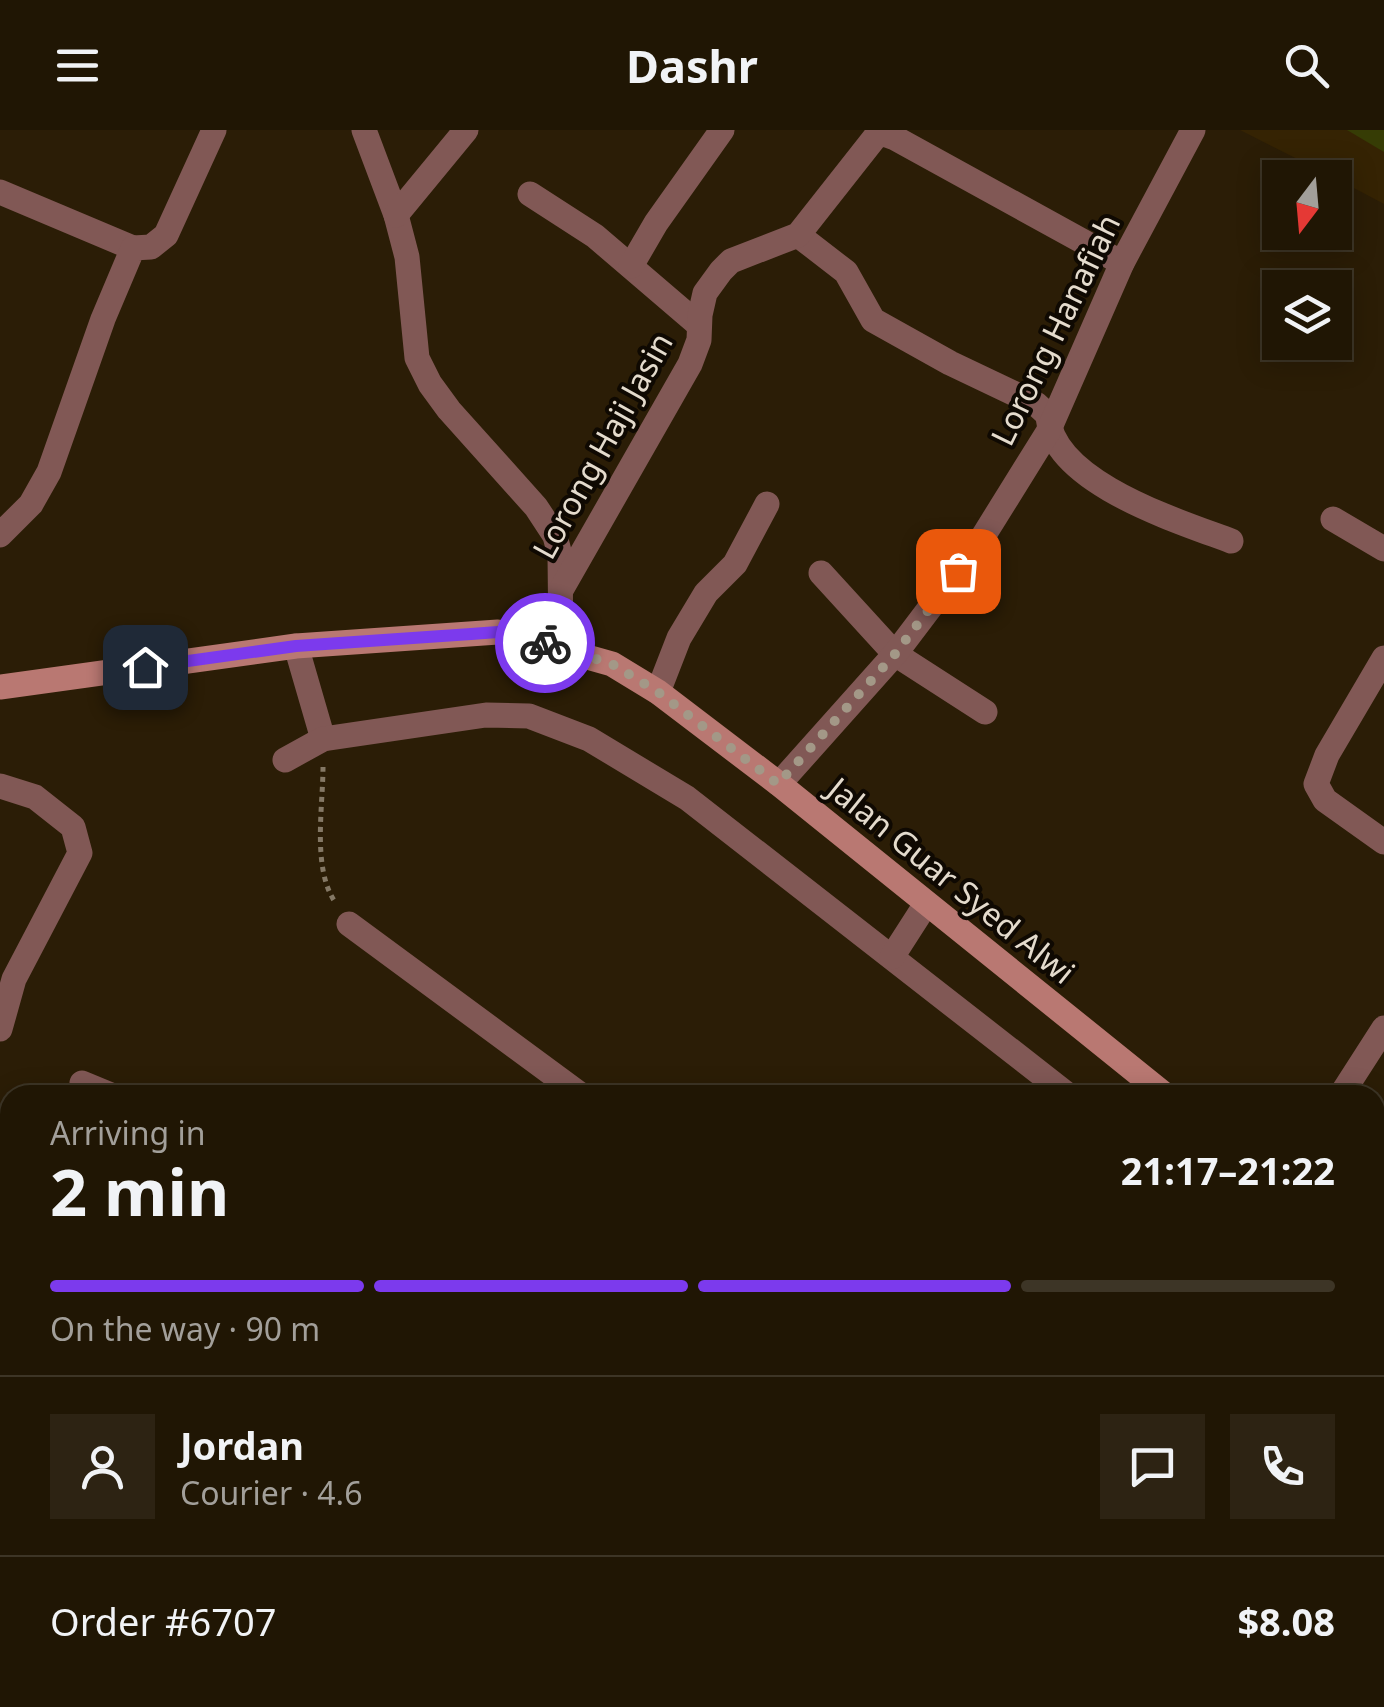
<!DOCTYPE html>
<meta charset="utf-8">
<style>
:root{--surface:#201604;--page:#2d2313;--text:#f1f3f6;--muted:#a29f9a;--line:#3d3526;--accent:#7c3aed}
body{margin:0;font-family:"Noto Sans",sans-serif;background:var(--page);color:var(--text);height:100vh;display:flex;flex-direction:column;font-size:38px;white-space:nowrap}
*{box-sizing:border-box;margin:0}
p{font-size:32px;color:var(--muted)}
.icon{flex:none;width:55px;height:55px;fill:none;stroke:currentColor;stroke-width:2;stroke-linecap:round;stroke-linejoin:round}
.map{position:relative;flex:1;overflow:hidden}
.panel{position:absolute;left:0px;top:955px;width:1385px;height:622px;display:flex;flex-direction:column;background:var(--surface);border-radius:30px 30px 0 0;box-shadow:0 5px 25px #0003,0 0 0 2px var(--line)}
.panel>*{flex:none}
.needle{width:65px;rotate:196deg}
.tools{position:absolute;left:1262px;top:30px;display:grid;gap:20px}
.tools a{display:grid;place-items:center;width:90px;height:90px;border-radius:0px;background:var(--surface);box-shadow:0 5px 25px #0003,0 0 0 2px var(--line);font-size:50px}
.pin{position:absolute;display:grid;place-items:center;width:85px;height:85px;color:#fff;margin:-42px;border-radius:20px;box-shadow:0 5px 15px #0006}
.courier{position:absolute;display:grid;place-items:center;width:100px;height:100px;margin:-50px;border:8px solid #7c3aed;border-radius:50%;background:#fff;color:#222;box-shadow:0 2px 12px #0007}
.overview em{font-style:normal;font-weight:700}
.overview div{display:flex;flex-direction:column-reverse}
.overview{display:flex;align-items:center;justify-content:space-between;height:170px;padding:0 50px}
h1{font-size:65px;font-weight:700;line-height:75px}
.bar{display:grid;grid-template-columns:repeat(4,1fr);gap:15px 10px;align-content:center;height:120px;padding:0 50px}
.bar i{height:12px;border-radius:8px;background:var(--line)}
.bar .selected{background:var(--accent)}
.bar p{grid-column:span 4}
.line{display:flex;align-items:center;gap:25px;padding:0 50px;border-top:2px solid var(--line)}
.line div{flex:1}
.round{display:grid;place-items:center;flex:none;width:105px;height:105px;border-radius:0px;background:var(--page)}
header{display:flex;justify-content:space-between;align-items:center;height:130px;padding:0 50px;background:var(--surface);font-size:45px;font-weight:700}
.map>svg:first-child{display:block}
</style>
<header><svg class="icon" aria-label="menu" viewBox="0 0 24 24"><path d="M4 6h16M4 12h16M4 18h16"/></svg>Dashr<svg class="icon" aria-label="search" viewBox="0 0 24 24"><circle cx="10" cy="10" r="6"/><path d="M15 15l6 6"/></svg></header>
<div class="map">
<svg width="1384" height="1577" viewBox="0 0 1384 1577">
<rect width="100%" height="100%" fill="#2b1d06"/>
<path fill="#352303" d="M1240,0h144v74l-49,-26z"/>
<path fill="#363c05" d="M1347,0h37v22z"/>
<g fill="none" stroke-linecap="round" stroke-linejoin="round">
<path stroke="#847865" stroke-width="5" stroke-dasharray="5 5" stroke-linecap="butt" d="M323,637c0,40 -11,101 12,135"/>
<path stroke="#815855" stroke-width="12" d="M654,1577l8,-9"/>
<g stroke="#815855" stroke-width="25">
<path d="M364,0l32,85 11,42 10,101 13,26 19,26 87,97 19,29 5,19 1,92"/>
<path d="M0,62l133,56"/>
<path d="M530,64l65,42 104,89"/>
<path d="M396,85l70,-85"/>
<path d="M798,105l48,37 27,48 77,43 86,41 12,11c3,67 130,106 183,126"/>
<path d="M631,136l25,-43 66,-93"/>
<path d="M1333,389l51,30"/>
<path d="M0,405l31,-31 18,-32 54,-153 30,-71 18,-1 15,-12 48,-105"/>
<path d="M821,443l74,81 90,58"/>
<path d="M561,460l129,-226 9,-24 1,-25 5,-22 16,-22 10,-10 67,-26 78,-99 8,-2 11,4 227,125"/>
<path d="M296,516l27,93"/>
<path d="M1384,528l-57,97 -11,29 9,16 59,42"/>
<path d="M658,562l21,-54 27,-45 29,-29 32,-60"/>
<path d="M285,630l38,-21 163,-24 43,1 60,23 98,59 381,297"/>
<path d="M779,654l116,-130 84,-111 69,-111 74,-169 71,-133"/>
<path d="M0,656l35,11 38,30 7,26 -66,126 -14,50"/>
<path d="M349,794l232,171"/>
<path d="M892,827l34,-53"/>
<path d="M82,953l29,12"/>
<path d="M1341,965l43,-67"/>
<path d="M0,1166l10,4"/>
<path d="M938,1568l12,9"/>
<path d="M1297,1568l3,9"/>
<path d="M200,1577l8,-9"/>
<path d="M463,1577l7,-9"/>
<path d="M725,1577l7,-9"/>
<path d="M1221,1577l21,-9"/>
</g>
<g stroke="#b97872" stroke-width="25">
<path d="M0,557l296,-41 202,-14 114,32 46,28 121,92 386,311"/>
<path d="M1375,1105l9,5"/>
</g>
</g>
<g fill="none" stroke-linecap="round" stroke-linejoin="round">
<path stroke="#a39887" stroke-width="10" stroke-dasharray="0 18" d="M545,513l67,21 46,28 120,92 117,-130 63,-83"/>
<path stroke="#7c3aed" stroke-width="12" d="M145,537l151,-21 175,-12 27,-2 47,11"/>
</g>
<g text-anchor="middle" stroke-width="8" stroke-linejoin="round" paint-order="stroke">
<g font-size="32" fill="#e4dbcd" stroke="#0f0902">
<text transform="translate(1056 200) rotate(-64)" y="11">Lorong Hanafiah</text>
<text transform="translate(603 316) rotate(-61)" y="11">Lorong Haji Jasin</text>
<text transform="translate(951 751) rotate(39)" y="11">Jalan Guar Syed Alwi</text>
</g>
</g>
</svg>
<div class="tools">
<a><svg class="needle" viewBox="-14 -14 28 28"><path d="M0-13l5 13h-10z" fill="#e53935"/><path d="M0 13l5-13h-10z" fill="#a29f9a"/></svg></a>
<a><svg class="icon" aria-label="layers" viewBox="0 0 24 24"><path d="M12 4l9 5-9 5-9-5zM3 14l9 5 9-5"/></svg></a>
</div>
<div class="pin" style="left:958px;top:441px;background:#ea580c"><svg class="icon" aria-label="bag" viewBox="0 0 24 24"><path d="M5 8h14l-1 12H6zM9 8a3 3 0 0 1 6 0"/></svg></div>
<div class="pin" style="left:145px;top:537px;background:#1f2937"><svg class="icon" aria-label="home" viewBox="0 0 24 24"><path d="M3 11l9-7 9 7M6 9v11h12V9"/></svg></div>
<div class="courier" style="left:545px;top:513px"><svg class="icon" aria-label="bike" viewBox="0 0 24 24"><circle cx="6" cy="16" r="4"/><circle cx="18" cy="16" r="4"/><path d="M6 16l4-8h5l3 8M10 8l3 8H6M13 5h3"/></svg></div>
<section class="panel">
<div class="overview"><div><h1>2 min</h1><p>Arriving in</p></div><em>21:17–21:22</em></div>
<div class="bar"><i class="selected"></i><i class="selected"></i><i class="selected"></i><i></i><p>On the way · 90 m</p></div>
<div class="line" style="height:180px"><a class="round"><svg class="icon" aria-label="person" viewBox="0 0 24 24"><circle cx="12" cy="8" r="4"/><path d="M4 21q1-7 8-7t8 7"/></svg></a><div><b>Jordan</b><p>Courier · 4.6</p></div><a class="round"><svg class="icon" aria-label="chat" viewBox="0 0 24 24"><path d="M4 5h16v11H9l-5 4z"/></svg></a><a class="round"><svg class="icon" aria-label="phone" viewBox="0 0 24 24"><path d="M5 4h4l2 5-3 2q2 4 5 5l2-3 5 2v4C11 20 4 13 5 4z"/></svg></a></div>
<div class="line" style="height:130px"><div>Order #6707</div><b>$8.08</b></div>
</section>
</div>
